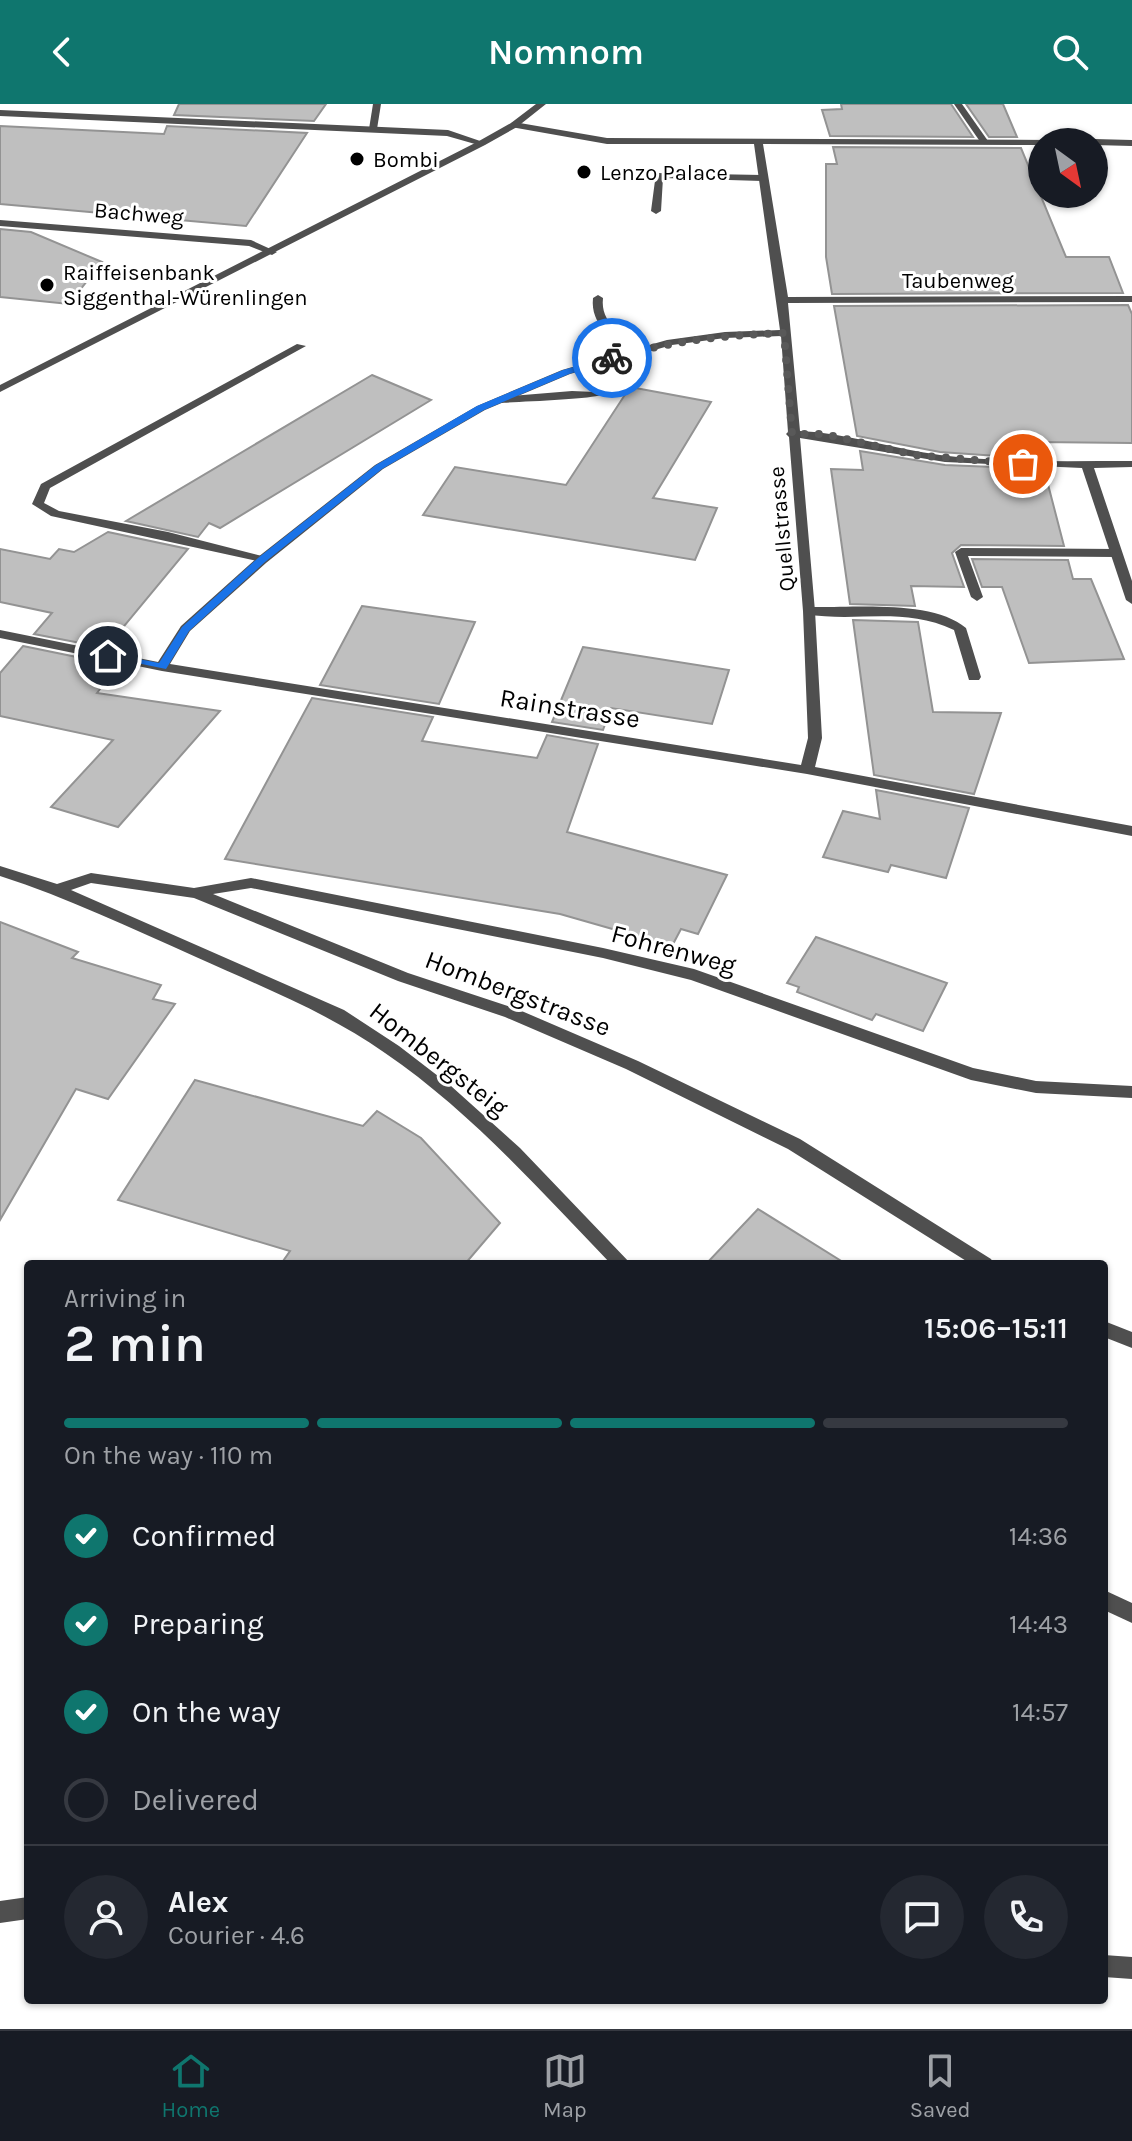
<!DOCTYPE html>
<meta charset="utf-8">
<style>
:root{--surface:#171b24;--page:#242831;--text:#f1f3f6;--muted:#9ea1a6;--line:#363941;--accent:#0f766e}
body{margin:0;font-family:Karla,sans-serif;background:var(--page);color:var(--text);height:100vh;display:flex;flex-direction:column;font-size:30px;white-space:nowrap}
*{box-sizing:border-box;margin:0}
p{font-size:26px;color:var(--muted)}
.icon{flex:none;width:44px;height:44px;fill:none;stroke:currentColor;stroke-width:2;stroke-linecap:round;stroke-linejoin:round}
.map{position:relative;flex:1;overflow:hidden}
.drawer{position:absolute;left:24px;top:1156px;width:1084px;height:744px;display:flex;flex-direction:column;background:var(--surface);border-radius:8px;box-shadow:0 2px 6px #0004}
.drawer>*{flex:none}
.needle{width:52px;rotate:147deg}
.fabs{position:absolute;left:1028px;top:24px;display:grid;gap:16px}
.fabs a{display:grid;place-items:center;width:80px;height:80px;border-radius:50%;background:var(--surface);box-shadow:0 2px 6px #0004;font-size:40px}
.pin{position:absolute;display:grid;place-items:center;width:68px;height:68px;color:#fff;margin:-34px;border:4px solid #fff;border-radius:50%;box-shadow:0 2px 8px #0007}
.courier{position:absolute;display:grid;place-items:center;width:80px;height:80px;margin:-40px;border:6px solid #1a73e8;border-radius:50%;background:#fff;color:#222;box-shadow:0 2px 10px #0007}
.overview em{font-style:normal;font-weight:600}
.overview div{display:flex;flex-direction:column-reverse}
.overview{display:flex;align-items:center;justify-content:space-between;height:136px;padding:0 40px}
h1{font-size:52px;font-weight:600;line-height:60px}
.bar{display:grid;grid-template-columns:repeat(4,1fr);gap:12px 8px;align-content:center;height:96px;padding:0 40px}
.bar i{height:10px;border-radius:6px;background:var(--line)}
.bar .current{background:var(--accent)}
.bar p{grid-column:span 4}
.line{display:flex;align-items:center;gap:20px;padding:0 40px;border-top:2px solid var(--line)}
.line div{flex:1}
.round{display:grid;place-items:center;flex:none;width:84px;height:84px;border-radius:42px;background:var(--page)}
ol{padding:0 40px;list-style:none}
li{display:flex;align-items:center;gap:24px;height:88px}
li p{margin-inline-start:auto}
li .icon{padding:8px;border-radius:50%;background:var(--accent);color:#fff;stroke-width:4}
li:last-child{color:var(--muted)}
li i{width:44px;height:44px;border:4px solid var(--line);border-radius:50%}
header{display:flex;justify-content:space-between;align-items:center;height:104px;padding:0 40px;background:var(--accent);color:#fff;font-size:36px;font-weight:600}
.tabs{display:flex;justify-content:space-around;align-items:center;height:112px;border-top:2px solid var(--line);background:var(--surface);font-size:22px;color:var(--muted)}
.tabs a{display:grid;justify-items:center;gap:4px}
.tabs .current{color:var(--accent)}
.map>svg:first-child{display:block}
</style>
<header><svg class="icon" aria-label="back" viewBox="0 0 24 24"><path d="M15 5l-7 7 7 7"/></svg>Nomnom<svg class="icon" aria-label="search" viewBox="0 0 24 24"><circle cx="10" cy="10" r="6"/><path d="M15 15l6 6"/></svg></header>
<div class="map">
<svg width="1132" height="1925" viewBox="0 0 1132 1925">
<rect width="100%" height="100%" fill="#fff"/>
<g fill="#bfbfbf" stroke="#939393" stroke-width="2">
<path d="M179,0h147l-12,17 -140,-6z"/>
<path d="M841,0h110l22,33 -143,-1 -8,-26 20,-1z"/>
<path d="M966,0h37l14,33h-28z"/>
<path d="M0,22l164,8 3,-8 140,7 -61,93 -246,-22z"/>
<path d="M833,43l188,1 45,109h43l14,36 -291,1 -6,-37v-93h11z"/>
<path d="M0,125l31,3 71,30 -33,42 -69,-7z"/>
<path d="M1128,201l4,9v129l-95,-1 4,16 -29,-1 -72,-5 -83,-16 -23,-130z"/>
<path d="M372,271l59,25 -211,128 -11,-5 -11,14 -72,-16z"/>
<path d="M630,283l81,15 -58,96 64,10 -22,52 -272,-45 32,-48 111,18z"/>
<path d="M860,347l85,14 99,4 20,77 -103,-1 -9,8 12,34 -53,-1 4,20 -65,-2 -19,-135 32,1z"/>
<path d="M108,428l80,17 -82,99 -72,-14 18,-21 -52,-11v-53l50,10 9,-10 15,3z"/>
<path d="M972,455l96,1 5,19h18l33,80 -95,4 -27,-76h-20z"/>
<path d="M362,502l113,16 -36,82 -119,-19z"/>
<path d="M853,516l65,2 15,90 68,1 -27,81 -100,-19z"/>
<path d="M23,542l73,15 -12,14 23,5 -10,13 123,18 -102,116 -67,-20 62,-67 -113,-24v-43z"/>
<path d="M583,543l146,23 -17,54 -101,-16 -8,22 -51,-8z"/>
<path d="M312,594l121,19 -11,24 115,17 10,-23 51,9 -31,88 160,43 -29,59 -17,-5 -9,17 -112,-32 -335,-55z"/>
<path d="M876,686l93,18 -23,70 -55,-13 -3,7 -65,-15 20,-46 37,8z"/>
<path d="M0,818l78,30 -6,6 89,27 -8,14 22,5 -67,95 -32,-10 -76,131z"/>
<path d="M816,833l131,46 -24,48 -47,-17 -4,6 -75,-28 2,-5 -12,-4z"/>
<path d="M195,976l168,46 14,-15 44,27 79,85 -35,41h-184l9,-13 -172,-51z"/>
<path d="M758,1105l88,55h-140z"/>
</g>
<g fill="none" stroke-linecap="round" stroke-linejoin="round">
<g fill="#4f4f4f" fill-rule="evenodd">
<path d="M373,0h8l-4,25 -4,3 -4,-3z"/>
<path d="M954,0h8l26,37 -1,2h-6z"/>
<path d="M656,69l106,2 5,3 -5,3 -99,-3 -2,33 -5,3 -5,-3z"/>
<path d="M598,191l5,3c-3,25 19,37 37,51v4h-8c-19,-14 -42,-28 -39,-55z"/>
<path d="M297,240l9,2 -256,142 -6,15 15,8 109,21 98,25v6l-215,-47 -19,-12 9,-20z"/>
<path d="M572,287l23,1 5,3c-6,4 -86,7 -101,8l-5,-3 5,-3z"/>
<path d="M961,444l155,1 6,4 -6,4 -148,-1 15,41 -6,4 -6,-4 -16,-45z"/>
<path d="M809,503c43,1 123,-8 157,21l15,49 -2,3h-10l-15,-50c-52,-24 -97,-7 -149,-16v-6z"/>
</g>
<g fill="#4f4f4f" fill-rule="evenodd">
<path d="M0,6l448,20 38,13 -4,3 -35,-10 -447,-20z"/>
<path d="M514,18l93,16 445,2 1,2h-11v3l-279,-1 25,153 344,-1v6l-344,1 12,128c47,2 93,18 140,24 64,8 128,6 192,6v6l-38,1 38,113v23l-6,-4 -44,-132 -137,-6 -145,-24 15,173 7,127 -7,29 317,59v10l-325,-62 -645,-103 -162,-33v-8l158,32 23,-36 77,-69 117,-92 102,-59 85,-36 105,-30 58,-8 55,-2 -26,-186h-147l-96,-17v-4zM781,232l7,96 -2,2 3,3 14,174 5,127 -7,27 -631,-101 20,-33 76,-68 117,-94 102,-59 85,-36 102,-29 53,-7z"/>
<path d="M1094,35l38,1v6l-38,-1v-3h-4z"/>
<path d="M0,116l251,20 26,12 -5,3 -23,-9 -249,-20z"/>
<path d="M0,762l57,18 34,-11 103,15 57,-10 352,70 91,21 279,99 63,13 96,5v12l-96,-5 -65,-13 -280,-100 -88,-22 -352,-70 -38,6 195,79 109,36 121,52 162,78 191,120 3,5h-23l-183,-115 -162,-80 -121,-52 -107,-36 -204,-83 -103,-15 -20,7 273,120 55,36 52,40 69,62 111,116h-20c-71,-74 -141,-153 -226,-211 -60,-42 -123,-66 -189,-96 -65,-29 -128,-59 -196,-81z"/>
<path d="M1104,1217l28,11v16l-28,-11z"/>
<path d="M1104,1486l28,13v20l-28,-13z"/>
<path d="M28,1793v22l-28,4v-22z"/>
<path d="M1104,1851l28,2v22l-28,-2z"/>
</g>
<path fill="#4f4f4f" fill-rule="evenodd" d="M536,0h10l-29,23 -32,18 -485,247v-7l479,-244 32,-18z"/>
</g>
<path fill="#1a73e8" d="M612,252l4,4 -47,14 -85,36 -102,59 -117,93 -76,69 -23,38 -63,-13 5,-3 51,10 23,-36 76,-69 118,-93 101,-59 86,-36z"/>
<g fill="none" stroke-linecap="round" stroke-linejoin="round">
<path stroke="#595959" stroke-width="8" stroke-dasharray="0 14.4" d="M612,254c58,-17 113,-23 172,-25l8,101h32l91,21 108,9"/>
</g>
<g fill="#000" stroke="#fff" stroke-width="3">
<circle cx="357" cy="55" r="8"/>
<circle cx="584" cy="68" r="8"/>
<circle cx="47" cy="181" r="8"/>
</g>
<g text-anchor="middle" stroke-width="6" stroke-linejoin="round" paint-order="stroke">
<g font-size="22" fill="#000" stroke="#fff" text-anchor="start">
<text x="373" y="63">Bombi</text>
<text x="600" y="76">Lenzo Palace</text>
<text x="63" y="176">Raiffeisenbank<tspan x="63" dy="25">Siggenthal-Würenlingen</tspan></text>
</g>
<g font-size="22" fill="#000" stroke="#fff">
<text transform="translate(139 109) rotate(5)" y="8">Bachweg</text>
<text x="958" y="184">Taubenweg</text>
<text transform="translate(781 425) rotate(-95)" y="8">Quellstrasse</text>
</g>
<g font-size="26" fill="#000" stroke="#fff">
<text transform="translate(570 604) rotate(9)" y="9">Rainstrasse</text>
<text transform="translate(674 845) rotate(15)" y="9">Fohrenweg</text>
<text transform="translate(518 889) rotate(21)" y="9">Hombergstrasse</text>
<text transform="translate(439 955) rotate(38)" y="9">Hombergsteig</text>
</g>
</g>
</svg>
<div class="fabs">
<a><svg class="needle" viewBox="-14 -14 28 28"><path d="M0-13l5 13h-10z" fill="#e53935"/><path d="M0 13l5-13h-10z" fill="#9ea1a6"/></svg></a>
</div>
<div class="pin" style="left:1023px;top:360px;background:#ea580c"><svg class="icon" aria-label="bag" viewBox="0 0 24 24"><path d="M5 8h14l-1 12H6zM9 8a3 3 0 0 1 6 0"/></svg></div>
<div class="pin" style="left:108px;top:552px;background:#1f2937"><svg class="icon" aria-label="home" viewBox="0 0 24 24"><path d="M3 11l9-7 9 7M6 9v11h12V9"/></svg></div>
<div class="courier" style="left:612px;top:254px"><svg class="icon" aria-label="bike" viewBox="0 0 24 24"><circle cx="6" cy="16" r="4"/><circle cx="18" cy="16" r="4"/><path d="M6 16l4-8h5l3 8M10 8l3 8H6M13 5h3"/></svg></div>
<section class="drawer">
<div class="overview"><div><h1>2 min</h1><p>Arriving in</p></div><em>15:06–15:11</em></div>
<div class="bar"><i class="current"></i><i class="current"></i><i class="current"></i><i></i><p>On the way · 110 m</p></div>
<ol>
<li><svg class="icon" aria-label="check" viewBox="0 0 24 24"><path d="M5 12l5 5 9-10"/></svg>Confirmed<p>14:36</p></li>
<li><svg class="icon" aria-label="check" viewBox="0 0 24 24"><path d="M5 12l5 5 9-10"/></svg>Preparing<p>14:43</p></li>
<li><svg class="icon" aria-label="check" viewBox="0 0 24 24"><path d="M5 12l5 5 9-10"/></svg>On the way<p>14:57</p></li>
<li><i></i>Delivered</li>
</ol>
<div class="line" style="height:144px"><a class="round"><svg class="icon" aria-label="person" viewBox="0 0 24 24"><circle cx="12" cy="8" r="4"/><path d="M4 21q1-7 8-7t8 7"/></svg></a><div><b>Alex</b><p>Courier · 4.6</p></div><a class="round"><svg class="icon" aria-label="chat" viewBox="0 0 24 24"><path d="M4 5h16v11H9l-5 4z"/></svg></a><a class="round"><svg class="icon" aria-label="phone" viewBox="0 0 24 24"><path d="M5 4h4l2 5-3 2q2 4 5 5l2-3 5 2v4C11 20 4 13 5 4z"/></svg></a></div>
</section>
</div>
<nav class="tabs">
<a class="current"><svg class="icon" aria-label="home" viewBox="0 0 24 24"><path d="M3 11l9-7 9 7M6 9v11h12V9"/></svg>Home</a>
<a><svg class="icon" aria-label="map" viewBox="0 0 24 24"><path d="M3 6l6-2 6 2 6-2v14l-6 2-6-2-6 2zM9 4v14M15 6v14"/></svg>Map</a>
<a><svg class="icon" aria-label="saved" viewBox="0 0 24 24"><path d="M7 4h10v16l-5-4-5 4z"/></svg>Saved</a>
</nav>
